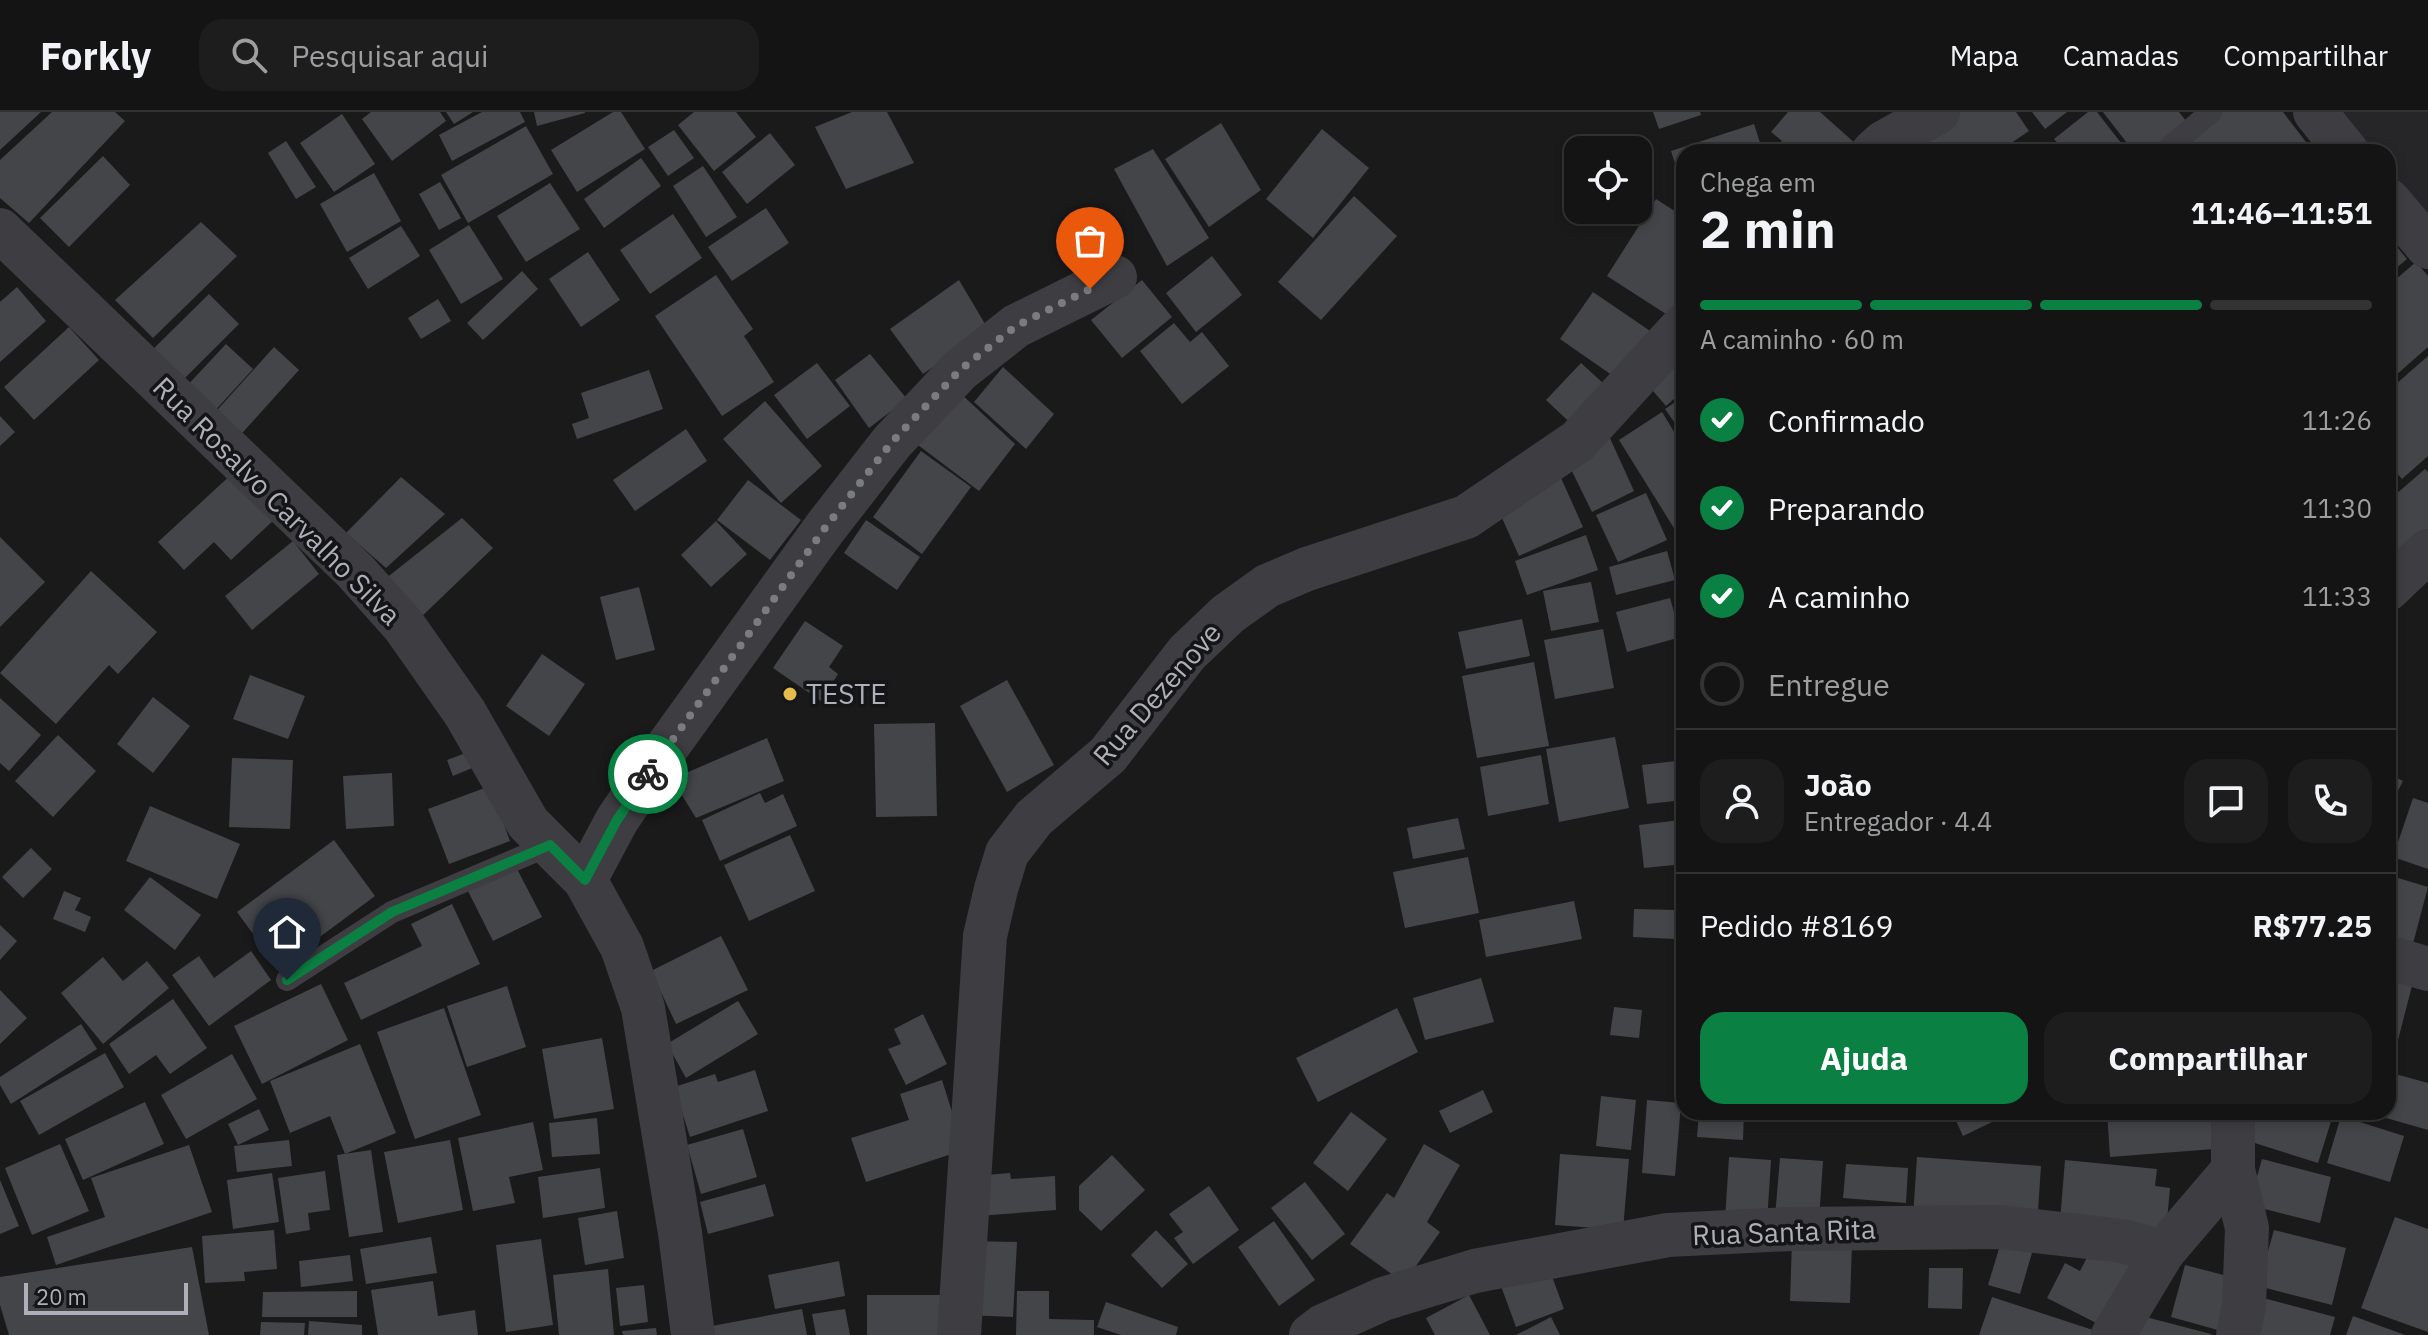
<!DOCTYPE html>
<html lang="pt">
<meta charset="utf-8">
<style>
:root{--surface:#141414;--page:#1d1d1d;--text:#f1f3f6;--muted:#9d9ea0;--line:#333334;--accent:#0b8043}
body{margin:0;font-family:"IBM Plex Sans",sans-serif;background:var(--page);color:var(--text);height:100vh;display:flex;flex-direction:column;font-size:30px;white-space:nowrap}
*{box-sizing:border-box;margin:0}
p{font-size:26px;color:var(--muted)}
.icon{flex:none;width:44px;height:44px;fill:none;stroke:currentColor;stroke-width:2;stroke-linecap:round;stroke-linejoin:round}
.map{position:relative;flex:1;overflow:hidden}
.side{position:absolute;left:1676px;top:32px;width:720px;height:976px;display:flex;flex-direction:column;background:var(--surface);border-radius:24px;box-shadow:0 4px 12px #0003,0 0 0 2px var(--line)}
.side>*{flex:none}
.controls{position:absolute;left:1564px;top:24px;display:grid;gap:16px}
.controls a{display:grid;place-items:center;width:88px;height:88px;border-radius:16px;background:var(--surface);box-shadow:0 4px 12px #0003,0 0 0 2px var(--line);font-size:40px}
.scale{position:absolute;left:24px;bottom:20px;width:164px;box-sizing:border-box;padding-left:8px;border:4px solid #adb0ba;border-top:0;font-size:22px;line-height:28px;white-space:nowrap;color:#adb0ba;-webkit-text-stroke:6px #151517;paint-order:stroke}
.pin{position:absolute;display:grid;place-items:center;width:68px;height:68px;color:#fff;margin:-82px -34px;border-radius:50% 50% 50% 0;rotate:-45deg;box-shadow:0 0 8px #0007}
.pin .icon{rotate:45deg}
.courier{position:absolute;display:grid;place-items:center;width:80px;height:80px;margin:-40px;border:6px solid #0b8043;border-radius:50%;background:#fff;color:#222;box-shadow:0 2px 10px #0007}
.overview em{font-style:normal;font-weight:700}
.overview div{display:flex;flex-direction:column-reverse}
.overview{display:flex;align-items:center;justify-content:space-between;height:136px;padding:0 24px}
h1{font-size:52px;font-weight:700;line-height:60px}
.bar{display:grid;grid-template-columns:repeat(4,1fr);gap:12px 8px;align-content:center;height:96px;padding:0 24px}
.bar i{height:10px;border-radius:6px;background:var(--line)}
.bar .on{background:var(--accent)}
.bar p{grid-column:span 4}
.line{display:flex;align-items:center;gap:20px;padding:0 24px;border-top:2px solid var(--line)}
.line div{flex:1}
.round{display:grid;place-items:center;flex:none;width:84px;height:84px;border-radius:24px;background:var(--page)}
ol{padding:0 24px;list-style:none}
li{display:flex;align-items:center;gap:24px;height:88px}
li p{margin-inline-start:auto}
li .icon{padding:8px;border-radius:50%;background:var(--accent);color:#fff;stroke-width:4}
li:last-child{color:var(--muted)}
li i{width:44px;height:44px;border:4px solid var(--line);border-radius:50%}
.action{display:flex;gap:16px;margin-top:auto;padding:16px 24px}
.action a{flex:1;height:92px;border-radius:24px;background:var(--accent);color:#fff;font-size:32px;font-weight:700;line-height:92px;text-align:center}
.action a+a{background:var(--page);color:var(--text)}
header{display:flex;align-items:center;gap:48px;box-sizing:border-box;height:112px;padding:0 40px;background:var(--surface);border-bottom:2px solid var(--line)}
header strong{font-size:38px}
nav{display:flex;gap:44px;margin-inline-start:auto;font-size:28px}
.search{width:560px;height:72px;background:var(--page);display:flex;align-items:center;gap:20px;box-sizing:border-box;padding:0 28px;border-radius:24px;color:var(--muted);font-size:30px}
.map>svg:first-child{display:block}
</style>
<header>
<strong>Forkly</strong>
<div class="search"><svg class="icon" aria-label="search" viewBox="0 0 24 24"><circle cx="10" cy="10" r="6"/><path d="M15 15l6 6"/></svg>Pesquisar aqui</div>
<nav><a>Mapa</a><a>Camadas</a><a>Compartilhar</a></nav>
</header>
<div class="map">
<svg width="2428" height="1223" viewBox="0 0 2428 1223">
<rect width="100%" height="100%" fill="#1a1a1b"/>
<path fill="#262628" d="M2334,0h94v119l-40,-50v-29h-23z"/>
<g fill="#444548">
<path d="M0,0h41l-41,38z"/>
<path d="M52,0h63l10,9 -96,102 -29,-25v-38z"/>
<path d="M371,0h69l6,9 -54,40 -30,-42z"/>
<path d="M446,0h27l-19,12z"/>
<path d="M482,0h38l5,10 -73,39 -13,-26z"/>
<path d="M534,0h51v1l-48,13z"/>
<path d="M613,0h8l24,37 -68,43 -26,-42z"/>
<path d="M694,0h42l20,25 -42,34 -36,-46z"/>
<path d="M852,0h35l27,51 -68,26 -31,-62z"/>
<path d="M1653,0h47l1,3 -42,14z"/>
<path d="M1788,0h32l36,32 -7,8h-76l9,-11 -11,-9z"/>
<path d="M1954,0h62l13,19 -31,21h-77l-8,-11z"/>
<path d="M2032,0h35l-22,17z"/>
<path d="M2088,0h9l31,40h-63l-11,-13z"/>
<path d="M2103,0h76l7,9 -38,31h-14z"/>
<path d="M2219,0h64l23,30 -13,10h-100l-9,-12z"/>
<path d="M342,2l33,50 -41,28 -34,-49z"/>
<path d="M1221,11l40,67 -52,37 -44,-68z"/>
<path d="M1754,12l9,28h-79l-1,36 -12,-37z"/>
<path d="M526,14l27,48 -85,49 -27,-48z"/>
<path d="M1322,17l47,39 -56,70 -47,-39z"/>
<path d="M674,18l20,28 -26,18 -20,-29z"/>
<path d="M770,21l25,32 -48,39 -25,-32z"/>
<path d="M286,29l30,46 -20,12 -28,-46z"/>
<path d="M1153,37l56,89 -42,28 -53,-97z"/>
<path d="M103,44l27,29 -61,62 -29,-29z"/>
<path d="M641,46l20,28 -57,42 -20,-29z"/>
<path d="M703,54l34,51 -31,20 -33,-51z"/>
<path d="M374,61l27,48 -54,31 -27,-48z"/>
<path d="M440,70l21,36 -22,12 -20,-36z"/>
<path d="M550,71l30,46 -54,33 -29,-46z"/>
<path d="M1354,84l43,40 -76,84 -43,-38z"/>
<path d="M1656,87l28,18v100l-4,6 -73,-47z"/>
<path d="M766,96l23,35 -57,38 -24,-34z"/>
<path d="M673,102l29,44 -52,36 -30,-44z"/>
<path d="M201,110l36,34 -84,82 -38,-38z"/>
<path d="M469,113l34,54 -42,25 -32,-54z"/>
<path d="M401,114l19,30 -52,33 -19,-31z"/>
<path d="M2388,124l19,23 -19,16z"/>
<path d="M588,140l32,48 -39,27 -32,-48z"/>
<path d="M1212,144l30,39 -46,37 -30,-39z"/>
<path d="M2416,150l12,14v71l-40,35v-96z"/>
<path d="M522,159l16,18 -55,51 -16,-17z"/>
<path d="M716,163l37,54 -9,7 30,46 -52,34 -67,-100z"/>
<path d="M959,168l29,49 -65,45 -33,-45z"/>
<path d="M1142,168l30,37 -50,41 -31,-38z"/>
<path d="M17,175l29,34 -46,41v-60z"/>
<path d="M1593,180l66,45 -33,48 -66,-46z"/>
<path d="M209,182l30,30 -65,65 -30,-31z"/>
<path d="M438,187l13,22 -30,18 -13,-21z"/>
<path d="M1174,211l16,19 12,-10 27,34 -47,38 -42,-53z"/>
<path d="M69,215l30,33 -65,60 -30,-33z"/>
<path d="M226,232l27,25 -42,46 -27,-26z"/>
<path d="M274,235l25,23 -64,71 -25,-23z"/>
<path d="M1684,238v40l-18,16 -25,-29z"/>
<path d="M870,242l37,45 -38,29 -34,-48z"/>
<path d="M2428,244v100l-26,23 -14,-16v-72z"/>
<path d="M817,251l33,43 -43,33 -33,-44z"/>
<path d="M1581,251l34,31 -35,38 -34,-32z"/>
<path d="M1003,255l51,47 -28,35 -52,-47z"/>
<path d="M649,258l14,39 -86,30 -5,-15 17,-6 -8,-25z"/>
<path d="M959,280l56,52 -36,47 -65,-49z"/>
<path d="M1684,284v40l-19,-27z"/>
<path d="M765,289l57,65 -41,37 -58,-64z"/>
<path d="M1662,300l22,36v91l-2,2 -63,-101z"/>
<path d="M0,304l15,16 -15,14z"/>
<path d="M686,317l21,32 -72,50 -22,-31z"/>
<path d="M1609,324l25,55 -42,21 -27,-55z"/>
<path d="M921,339l50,36 -49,67 -49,-37z"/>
<path d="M1557,357l26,58 -64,29 -21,-47z"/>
<path d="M2425,357l3,3v73l-40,26v-70z"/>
<path d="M234,360l42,46 -45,42 -17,-18 -30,28 -26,-28z"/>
<path d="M401,365l44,37 -59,54 -40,-35z"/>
<path d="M748,368l53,40 -31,40 -53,-40z"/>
<path d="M1646,381l21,47 -49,22 -22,-47z"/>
<path d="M462,406l31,30 -75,72 -38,-37z"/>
<path d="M866,408l54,37 -23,33 -53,-37z"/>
<path d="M716,409l31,33 -36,33 -30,-32z"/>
<path d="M1586,423l12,35 -71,25 -12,-34z"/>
<path d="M0,425l45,45 -45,45z"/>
<path d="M293,429l26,33 -67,56 -27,-34z"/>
<path d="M1667,439l8,29 -59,15 -7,-28z"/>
<path d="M91,459l66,61 -39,42 -9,-9 -53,59 -56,-51z"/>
<path d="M1591,470l8,40 -48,9 -8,-40z"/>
<path d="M639,475l16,63 -39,10 -16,-63z"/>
<path d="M1670,486l11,39 -54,15 -11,-40z"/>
<path d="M1522,507l8,37 -64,13 -8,-37z"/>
<path d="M805,509l38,25 -14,21 9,7 -17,27 -48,-33z"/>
<path d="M1603,517l11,59 -59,11 -11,-59z"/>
<path d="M542,542l43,30 -36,52 -43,-30z"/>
<path d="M1534,550l15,84 -72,12 -15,-82z"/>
<path d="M250,563l55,21 -17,43 -55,-20z"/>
<path d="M1007,568l47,85 -47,27 -47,-86z"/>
<path d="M153,585l37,29 -37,47 -36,-29z"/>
<path d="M0,586l41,37 -32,36 -9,-8z"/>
<path d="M935,611l2,93 -61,1 -2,-93z"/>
<path d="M58,623l38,36 -43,46 -38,-36z"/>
<path d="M1615,625l14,71 -70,14 -13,-73z"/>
<path d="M767,626l17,43 -88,37 -24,-39z"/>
<path d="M471,639l6,15 -24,10 -6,-16z"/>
<path d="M1541,643l8,49 -61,12 -8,-49z"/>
<path d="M232,646l61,2 -3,69 -61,-2z"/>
<path d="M1684,648v40l-37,4 -5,-39z"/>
<path d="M392,661l2,53 -48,3 -3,-53z"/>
<path d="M2388,661l15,8 -15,29z"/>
<path d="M490,674l20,55 -61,23 -21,-55z"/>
<path d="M760,681l5,10 18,-9 14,32 -77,35 -18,-41z"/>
<path d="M2413,686l15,5v66l-35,-12z"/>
<path d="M150,694l90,38 -23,55 -91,-38z"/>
<path d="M1458,706l7,31 -52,10 -6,-31z"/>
<path d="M1680,708l4,44 -40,4 -5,-43z"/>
<path d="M790,723l25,56 -66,30 -25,-56z"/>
<path d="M334,728l41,56 -97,72 -41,-56z"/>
<path d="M31,736l21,21 -29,29 -21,-21z"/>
<path d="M1468,745l11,56 -74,15 -12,-56z"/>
<path d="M515,753l27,52 -49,24 -26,-52z"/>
<path d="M2388,763l40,12 -17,64 -23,-7z"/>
<path d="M150,765l51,38 -26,35 -51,-40z"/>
<path d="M64,779l17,7 -6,12 16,7 -6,15 -32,-13z"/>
<path d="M1574,789l8,38 -96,18 -7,-37z"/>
<path d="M452,792l28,60 -119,56 -17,-37 78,-37 -11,-22z"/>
<path d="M1634,797l42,1 -1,29 -42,-2z"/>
<path d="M0,813l17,16 -17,19z"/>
<path d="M721,824l27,54 -72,34 -25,-53z"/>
<path d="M251,839l20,29 -62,46 -37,-51 27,-19 15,22z"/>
<path d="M103,845l20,24 24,-20 22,27 -66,56 -42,-51z"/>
<path d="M2388,855l27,7 -19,74 -8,-2z"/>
<path d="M1481,866l13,44 -69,18 -12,-42z"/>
<path d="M321,872l27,56 -86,44 -28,-58z"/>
<path d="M507,874l19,61 -59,20 -20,-61z"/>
<path d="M0,878l27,28 -27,26z"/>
<path d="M173,887l34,49 -37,26 -14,-19 -27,19 -20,-30z"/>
<path d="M738,889l20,33 -72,44 -19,-34z"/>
<path d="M1614,895l28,3 -3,28 -29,-3z"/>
<path d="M444,896l37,107 -66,24 -38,-107z"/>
<path d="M1397,896l21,44 -100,50 -22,-44z"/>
<path d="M923,902l24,50 -41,21 -18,-36 13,-5 -7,-15z"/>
<path d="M81,912l16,25 -86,55 -11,-19v-8z"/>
<path d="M602,926l12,71 -60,10 -12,-70z"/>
<path d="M360,932l36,89 -51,21 -15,-38 -40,17 -20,-52z"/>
<path d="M105,941l19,34 -85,48 -19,-34z"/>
<path d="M232,942l25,45 -71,40 -25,-44z"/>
<path d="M755,958l13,41 -78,26 -16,-50 41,-13 3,8z"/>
<path d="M2388,960l40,11v47l-59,-17 19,-1z"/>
<path d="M942,968l22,70 -98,32 -15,-44 58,-18 -9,-26z"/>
<path d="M1483,978l10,22 -43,21 -11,-22z"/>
<path d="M1601,984l35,4 -5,50 -35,-4z"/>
<path d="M1647,988l34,3 -6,73 -33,-3z"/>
<path d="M145,990l19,42 -81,36 -18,-41z"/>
<path d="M259,997l10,21 -31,15 -10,-21z"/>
<path d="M1351,1000l36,27 -39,52 -35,-28z"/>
<path d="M1699,1000h45l-1,28 -46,-3z"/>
<path d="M1952,1000h61l-50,24z"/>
<path d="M2107,1000h108l12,36 -117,9z"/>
<path d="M2251,1000h74l8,3 -15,48 -76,-24z"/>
<path d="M2341,1004l63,20 -14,46 -63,-19z"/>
<path d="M597,1006l3,36 -48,3 -3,-34z"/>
<path d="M533,1010l10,48 -34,7 6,26 -42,8 -15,-73z"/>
<path d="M743,1017l14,48 -56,17 -14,-49z"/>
<path d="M289,1028l3,26 -55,6 -3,-26z"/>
<path d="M450,1028l13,70 -65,13 -14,-71z"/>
<path d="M60,1032l29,67 -57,24 -27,-67z"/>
<path d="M1424,1032l36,21 -33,57 13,10 -36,51 -54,-39 37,-51 7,5z"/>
<path d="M189,1033l23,67 -156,53 -9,-28 58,-20 -14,-39z"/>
<path d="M371,1038l12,82 -34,5 -12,-82z"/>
<path d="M1560,1042l69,5 -6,71 -68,-5z"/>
<path d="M1112,1043l33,35 -44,41 -22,-21v-24z"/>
<path d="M1729,1045l42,3 -4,63 -42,-3z"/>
<path d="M1917,1045l124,9 -4,60 -124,-9z"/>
<path d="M1780,1046l43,3 -4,59 -44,-3z"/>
<path d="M2262,1047l69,18 -11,46 -71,-18z"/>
<path d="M2065,1048l92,9 -2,17 15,2 -4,43 -106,-10z"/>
<path d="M1846,1052l62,4 -2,35 -63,-5z"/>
<path d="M600,1056l5,40 -62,10 -5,-41z"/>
<path d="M325,1059l5,39 -22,3 2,17 -24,4 -8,-56z"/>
<path d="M272,1061l7,49 -46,7 -6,-49z"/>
<path d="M1010,1061l1,6 44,-3 1,34 -78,6 -3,-40z"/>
<path d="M0,1068l19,46 -19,8z"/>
<path d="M1305,1070l40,52 -33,26 -41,-52z"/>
<path d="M765,1072l9,32 -66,18 -8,-32z"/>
<path d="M1209,1074l30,44 -46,34 -19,-26 9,-6 -14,-18z"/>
<path d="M617,1099l7,47 -39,7 -7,-47z"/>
<path d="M2395,1105l33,12v103l-67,-24z"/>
<path d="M1274,1109l41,59 -36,26 -41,-59z"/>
<path d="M2005,1117l31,10 -16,55 -32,-9z"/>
<path d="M274,1118l3,39 -33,3 1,9 -40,2 -3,-47z"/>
<path d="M1156,1118l32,34 -26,24 -31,-33z"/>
<path d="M2274,1118l72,18 -14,57 -74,-19z"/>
<path d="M431,1125l6,36 -71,11 -6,-35z"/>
<path d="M541,1127l12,86 -47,7 -10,-87z"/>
<path d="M968,1129l49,1 -4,75 -47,-2z"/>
<path d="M1792,1129l60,2 -2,60 -60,-2z"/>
<path d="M2095,1130l46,24 -33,63 -61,-31 18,-35 15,8z"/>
<path d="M192,1135l17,88h-200l-9,-30v-28z"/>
<path d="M350,1143l3,26 -52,6 -2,-26z"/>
<path d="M1546,1148l18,49 -48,18 -18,-49z"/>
<path d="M839,1149l6,35 -70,13 -7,-34z"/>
<path d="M2185,1153l54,14 -14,53 -54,-15z"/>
<path d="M1929,1156h34l-1,41 -34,-1z"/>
<path d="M608,1157l6,66h-55l-6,-60z"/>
<path d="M433,1169l5,35 37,-6 3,25h-100l-7,-45z"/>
<path d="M644,1173l4,37 -28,4 -4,-38z"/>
<path d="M357,1179v26h-95l1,-25z"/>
<path d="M1017,1179h32v28l45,1v15h-78z"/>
<rect x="867" y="1183" width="82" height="40"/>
<path d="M1469,1183l21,40h-55l-9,-17z"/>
<path d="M1992,1185l104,34 -2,4h-115z"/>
<path d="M2263,1186l72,19 -5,18h-77z"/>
<path d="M1106,1190l72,25 -2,8h-55l-24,-8z"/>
<path d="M802,1197l5,26h-105l-1,-7z"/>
<path d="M845,1197l5,26h-34l-4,-21z"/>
<path d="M2142,1204l69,18v1h-74z"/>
<path d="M2353,1204l52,19h-59z"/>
<path d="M1551,1205l9,18h-44z"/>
<path d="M309,1209l53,4v10h-54z"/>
<path d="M261,1210l44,1 -1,12h-44z"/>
<path d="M656,1216l1,7h-34l-1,-4z"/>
</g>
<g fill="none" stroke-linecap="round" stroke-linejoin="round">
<g stroke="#3d3d42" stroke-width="22">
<path d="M2164,40l47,-40"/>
<path d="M287,868l105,-68 158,-67"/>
</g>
<g stroke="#3d3d42" stroke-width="44">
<path d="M2315,0l32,40"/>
<path d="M1873,40l10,-9 55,-31"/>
<path d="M2388,88l40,47"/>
<path d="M0,118l355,341 49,55 61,87 63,110 57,57 37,67 21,61 37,225 13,102"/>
<path d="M2388,477l40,-38"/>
<path d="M585,768l32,-60 40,-59 168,-233 67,-86 68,-72 56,-44 99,-49"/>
<path d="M2388,845l40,12"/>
<path d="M2233,1000v58l14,58 -3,77 -6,30"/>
<path d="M959,1223l26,-399 11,-47 11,-36 27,-35 74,-63 79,-102 41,-39 39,-28 40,-17 159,-52 112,-76 106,-116"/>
<path d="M1311,1223l12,-9 60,-27 92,-28 193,-36 123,-6 210,-2 121,14 41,11 70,-82"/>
<path d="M2113,1223l50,-83"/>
</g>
</g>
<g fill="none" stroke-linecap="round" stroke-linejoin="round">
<path stroke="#7a7c82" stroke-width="8" stroke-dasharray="0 14.4" d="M648,662l177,-246 67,-86 68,-72 56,-44 74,-37"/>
<path stroke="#0b8043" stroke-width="10" d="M287,868l105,-68 158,-67 35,35 32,-60 31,-46"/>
</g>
<circle fill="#e4bc49" stroke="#151517" stroke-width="3" cx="790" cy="582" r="8"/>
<g text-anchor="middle" stroke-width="7" stroke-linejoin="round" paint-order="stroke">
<g font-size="28" fill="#adb0ba" stroke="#151517">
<text transform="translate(277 389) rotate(45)" y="10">Rua Rosalvo Carvalho Silva</text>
<text transform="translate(1157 582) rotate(-49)" y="10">Rua Dezenove</text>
<text transform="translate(1784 1120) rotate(-2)" y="10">Rua Santa Rita</text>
</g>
<g font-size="28" fill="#adb0ba" stroke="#151517" text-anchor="start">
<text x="806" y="592">TESTE</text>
</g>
</g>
</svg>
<div class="controls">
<a><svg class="icon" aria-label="locate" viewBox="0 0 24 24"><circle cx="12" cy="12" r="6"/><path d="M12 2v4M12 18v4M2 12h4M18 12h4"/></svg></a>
</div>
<div class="scale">20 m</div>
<div class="pin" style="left:1090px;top:177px;background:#ea580c"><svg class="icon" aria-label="bag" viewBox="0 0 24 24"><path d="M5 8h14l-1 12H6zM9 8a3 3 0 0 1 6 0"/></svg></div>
<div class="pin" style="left:287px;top:868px;background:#1f2937"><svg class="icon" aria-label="home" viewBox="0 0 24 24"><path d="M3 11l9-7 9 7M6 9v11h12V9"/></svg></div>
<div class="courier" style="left:648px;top:662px"><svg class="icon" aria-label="bike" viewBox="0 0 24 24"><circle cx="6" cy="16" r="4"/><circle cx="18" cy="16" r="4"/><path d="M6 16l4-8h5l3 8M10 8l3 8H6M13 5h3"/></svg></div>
<section class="side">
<div class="overview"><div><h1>2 min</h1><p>Chega em</p></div><em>11:46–11:51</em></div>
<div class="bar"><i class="on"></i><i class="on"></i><i class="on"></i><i></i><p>A caminho · 60 m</p></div>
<ol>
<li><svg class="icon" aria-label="check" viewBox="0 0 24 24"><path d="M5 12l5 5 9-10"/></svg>Confirmado<p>11:26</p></li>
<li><svg class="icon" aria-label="check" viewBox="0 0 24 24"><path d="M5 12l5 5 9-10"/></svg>Preparando<p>11:30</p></li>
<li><svg class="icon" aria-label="check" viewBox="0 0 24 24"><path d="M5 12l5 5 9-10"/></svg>A caminho<p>11:33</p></li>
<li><i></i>Entregue</li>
</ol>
<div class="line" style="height:144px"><a class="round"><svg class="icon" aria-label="person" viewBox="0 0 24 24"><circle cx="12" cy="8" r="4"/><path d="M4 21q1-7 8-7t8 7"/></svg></a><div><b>João</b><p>Entregador · 4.4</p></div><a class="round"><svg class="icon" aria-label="chat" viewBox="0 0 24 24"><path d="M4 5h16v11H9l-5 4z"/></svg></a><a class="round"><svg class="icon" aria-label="phone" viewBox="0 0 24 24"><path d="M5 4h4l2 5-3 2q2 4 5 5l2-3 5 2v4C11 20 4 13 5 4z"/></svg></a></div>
<div class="line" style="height:104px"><div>Pedido #8169</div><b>R$77.25</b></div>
<div class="action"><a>Ajuda</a><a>Compartilhar</a></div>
</section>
</div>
